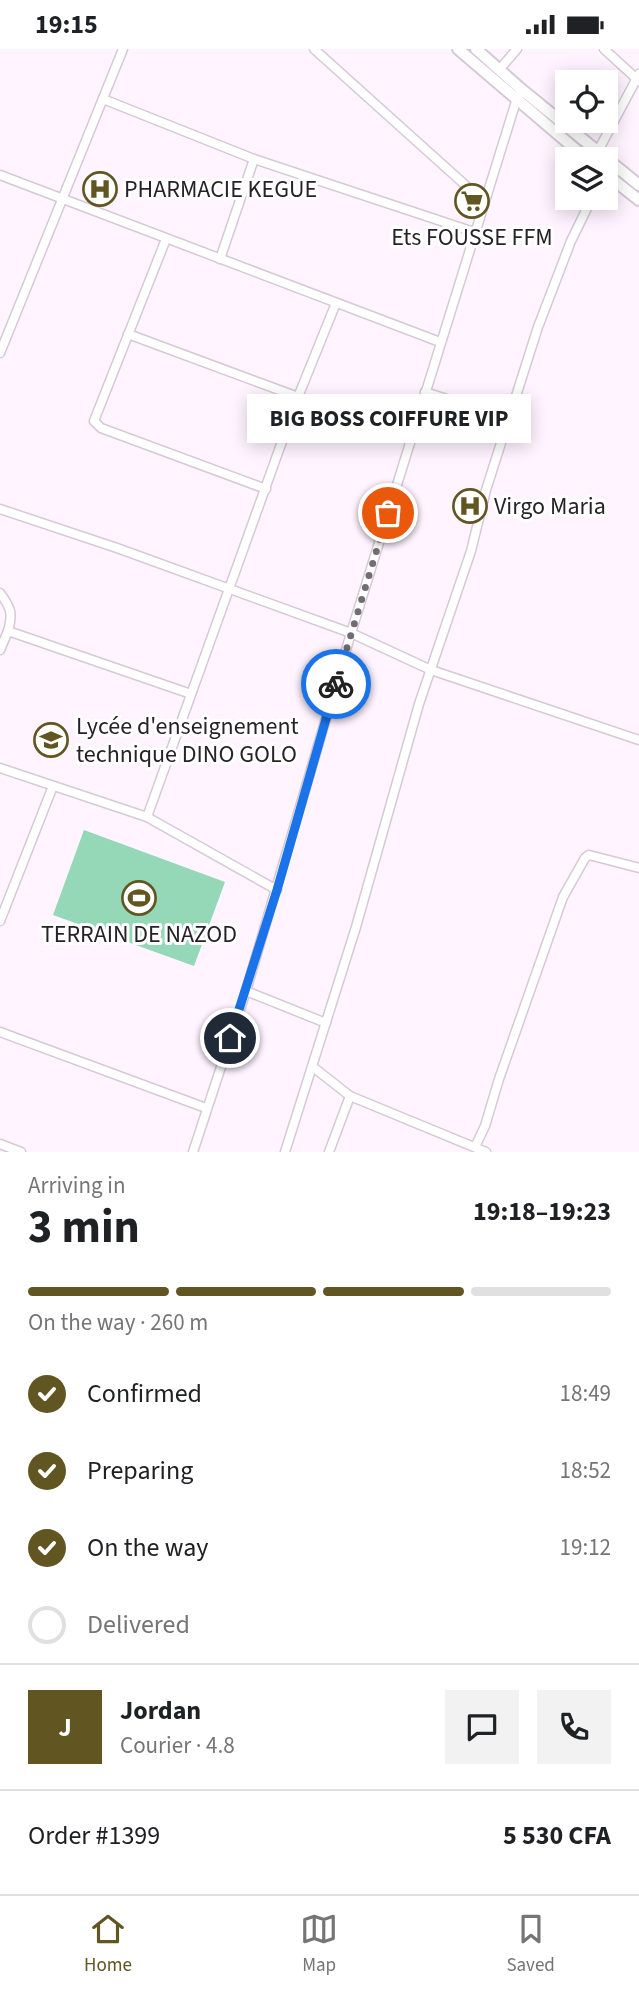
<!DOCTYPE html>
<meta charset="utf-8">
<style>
:root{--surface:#fff;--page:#f2f2f2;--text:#202124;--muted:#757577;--line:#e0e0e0;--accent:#615522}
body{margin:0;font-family:"Source Sans 3",sans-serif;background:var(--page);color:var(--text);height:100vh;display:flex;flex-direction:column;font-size:26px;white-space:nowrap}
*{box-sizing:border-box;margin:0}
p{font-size:23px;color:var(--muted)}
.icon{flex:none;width:38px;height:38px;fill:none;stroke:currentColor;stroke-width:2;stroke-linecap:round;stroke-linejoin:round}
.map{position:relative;height:1103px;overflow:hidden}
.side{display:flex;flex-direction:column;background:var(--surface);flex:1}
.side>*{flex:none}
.fabs{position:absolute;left:555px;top:21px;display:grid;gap:14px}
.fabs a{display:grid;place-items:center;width:63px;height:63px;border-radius:0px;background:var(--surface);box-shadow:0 4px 18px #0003;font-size:35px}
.pin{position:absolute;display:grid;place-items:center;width:60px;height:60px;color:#fff;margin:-30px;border:4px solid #fff;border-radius:50%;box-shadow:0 2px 7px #0007}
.courier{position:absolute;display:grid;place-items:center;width:70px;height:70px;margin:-35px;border:5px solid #1a73e8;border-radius:50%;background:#fff;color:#222;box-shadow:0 2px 9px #0007}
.bubble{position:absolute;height:49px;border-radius:0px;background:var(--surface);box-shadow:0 4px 18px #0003;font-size:23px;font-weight:700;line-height:49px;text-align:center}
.head em{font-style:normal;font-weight:700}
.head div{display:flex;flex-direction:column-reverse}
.head{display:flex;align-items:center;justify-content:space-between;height:119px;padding:0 28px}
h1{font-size:46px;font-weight:700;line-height:52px}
.bar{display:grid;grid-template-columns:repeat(4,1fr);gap:10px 7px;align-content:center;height:84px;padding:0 28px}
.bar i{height:9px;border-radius:5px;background:var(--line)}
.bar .current{background:var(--accent)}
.bar p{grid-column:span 4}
.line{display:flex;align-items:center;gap:18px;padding:0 28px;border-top:2px solid var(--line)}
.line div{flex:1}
.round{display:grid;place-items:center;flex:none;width:74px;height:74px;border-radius:0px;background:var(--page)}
ol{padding:0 28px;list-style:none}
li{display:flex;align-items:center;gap:21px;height:77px}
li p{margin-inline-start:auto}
li .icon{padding:7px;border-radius:50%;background:var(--accent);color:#fff;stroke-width:4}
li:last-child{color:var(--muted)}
li i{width:38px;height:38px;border:4px solid var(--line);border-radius:50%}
.status{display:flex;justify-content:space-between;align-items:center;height:49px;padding:0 35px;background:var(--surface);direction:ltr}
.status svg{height:19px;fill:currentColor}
.tab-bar{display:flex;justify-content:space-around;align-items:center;height:98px;border-top:2px solid var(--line);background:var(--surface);font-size:19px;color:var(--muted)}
.tab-bar a{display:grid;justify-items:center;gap:4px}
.tab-bar .current{color:var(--accent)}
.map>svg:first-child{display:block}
</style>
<div class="status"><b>19:15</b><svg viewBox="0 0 49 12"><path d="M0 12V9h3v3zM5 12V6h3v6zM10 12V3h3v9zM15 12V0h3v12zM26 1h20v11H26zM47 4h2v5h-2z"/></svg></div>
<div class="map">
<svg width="639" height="1103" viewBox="0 0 639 1103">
<rect width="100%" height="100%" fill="#fff4ff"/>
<path fill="#94d8b7" d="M84,781l141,52 -31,84 -141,-51z"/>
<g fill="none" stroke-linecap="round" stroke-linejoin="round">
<g stroke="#d6c9d6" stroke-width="11">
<g id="minor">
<path d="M314,0l169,152"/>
<path d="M604,0l35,32"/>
<path d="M499,21l18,-21"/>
<path d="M103,50l151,60 220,73"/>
<path d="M598,102l41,-77"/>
<path d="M0,126l440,167"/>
<path d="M166,190l-72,182 7,7 165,61"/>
<path d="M220,210l34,-100"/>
<path d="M128,285l170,63"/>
<path d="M0,304l123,-304"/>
<path d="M425,343l84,27"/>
<path d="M0,460l117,39 234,85 80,37 208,70"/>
<path d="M0,544c11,15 13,20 8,38"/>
<path d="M0,601l8,-19 183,63"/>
<path d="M0,719l147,49 130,73"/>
<path d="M147,768l151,-420 38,-94"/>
<path d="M0,872l53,-135"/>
<path d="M246,942l80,32"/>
<path d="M0,983l206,76"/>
<path d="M313,1018l37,29 136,56"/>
<path d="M0,1095l21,8"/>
<path d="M475,1098l10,-21 14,-47 64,-182 22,-39 4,-3 50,13"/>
<path d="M193,1103l53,-161 105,-358 167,-538"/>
<path d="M285,1103l71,-225 63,-223 52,-153 15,-61 52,-163 33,-86 21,-43"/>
<path d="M329,1103l21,-56"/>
</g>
</g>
<g stroke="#d6c9d6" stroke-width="14">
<g id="secondary">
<path d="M458,0l129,110"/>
<path d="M476,0l45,40 118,96"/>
<path d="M606,125l33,26"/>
</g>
</g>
<use href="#minor" stroke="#fff" stroke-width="8"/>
<use href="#secondary" stroke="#fff" stroke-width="10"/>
</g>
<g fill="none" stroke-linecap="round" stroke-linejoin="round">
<path stroke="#736c73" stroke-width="7" stroke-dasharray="0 12.6" d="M336,635l52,-171"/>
<path stroke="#1a73e8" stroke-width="9" d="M230,989l47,-148 59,-206"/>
</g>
<defs>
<g id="hospital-ring" transform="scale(1.75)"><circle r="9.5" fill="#fff" stroke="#615522" stroke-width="1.5"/><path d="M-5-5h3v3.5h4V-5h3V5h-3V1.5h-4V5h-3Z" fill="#615522"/></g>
<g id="supermarket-ring" transform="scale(1.75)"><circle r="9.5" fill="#fff" stroke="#615522" stroke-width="1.5"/><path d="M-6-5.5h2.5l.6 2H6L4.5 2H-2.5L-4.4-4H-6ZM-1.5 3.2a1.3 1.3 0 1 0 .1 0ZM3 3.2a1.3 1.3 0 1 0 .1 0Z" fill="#615522"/></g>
<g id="school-ring" transform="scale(1.75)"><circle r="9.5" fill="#fff" stroke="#615522" stroke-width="1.5"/><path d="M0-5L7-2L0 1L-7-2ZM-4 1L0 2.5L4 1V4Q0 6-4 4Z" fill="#615522"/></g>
<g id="stadium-ring" transform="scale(1.75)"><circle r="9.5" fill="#fff" stroke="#615522" stroke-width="1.5"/><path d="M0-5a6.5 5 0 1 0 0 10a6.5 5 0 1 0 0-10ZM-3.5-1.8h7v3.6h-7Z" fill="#615522"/></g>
</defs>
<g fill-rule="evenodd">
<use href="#hospital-ring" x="100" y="140"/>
<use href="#supermarket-ring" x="472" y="152"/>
<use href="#hospital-ring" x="470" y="457"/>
<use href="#school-ring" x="51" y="691"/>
<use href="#stadium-ring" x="139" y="849"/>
</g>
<g text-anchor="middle" stroke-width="6" stroke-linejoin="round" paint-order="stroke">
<g font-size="24" fill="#272227" stroke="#fff" text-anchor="start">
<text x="124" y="148">PHARMACIE KEGUE</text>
<text x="472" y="196" text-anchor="middle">Ets FOUSSE FFM</text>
<text x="494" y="465">Virgo Maria</text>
<text x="76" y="685">Lycée d'enseignement<tspan x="76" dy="28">technique DINO GOLO</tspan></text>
<text x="139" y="893" text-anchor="middle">TERRAIN DE NAZOD</text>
</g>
</g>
</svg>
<div class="fabs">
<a><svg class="icon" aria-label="locate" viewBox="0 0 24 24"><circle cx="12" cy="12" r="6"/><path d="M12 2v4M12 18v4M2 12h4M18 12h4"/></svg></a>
<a><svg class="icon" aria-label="layers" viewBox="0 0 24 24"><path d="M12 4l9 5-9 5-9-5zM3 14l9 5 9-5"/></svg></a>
</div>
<div class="pin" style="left:388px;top:464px;background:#ea580c"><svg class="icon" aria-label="bag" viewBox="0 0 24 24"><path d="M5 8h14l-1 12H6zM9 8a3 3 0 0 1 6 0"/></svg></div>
<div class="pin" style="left:230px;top:989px;background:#1f2937"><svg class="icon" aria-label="home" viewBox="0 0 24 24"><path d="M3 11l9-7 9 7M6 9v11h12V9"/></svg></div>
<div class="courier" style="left:336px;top:635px"><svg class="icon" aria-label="bike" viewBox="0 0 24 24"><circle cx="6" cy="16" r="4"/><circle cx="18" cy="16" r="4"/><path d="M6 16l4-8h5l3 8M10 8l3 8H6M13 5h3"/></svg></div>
<div class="bubble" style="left:247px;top:345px;width:284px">BIG BOSS COIFFURE VIP</div>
</div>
<section class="side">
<div class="head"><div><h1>3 min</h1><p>Arriving in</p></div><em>19:18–19:23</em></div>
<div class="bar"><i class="current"></i><i class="current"></i><i class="current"></i><i></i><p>On the way · 260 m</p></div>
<ol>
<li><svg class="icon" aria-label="check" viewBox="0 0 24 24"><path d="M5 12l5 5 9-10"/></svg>Confirmed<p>18:49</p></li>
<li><svg class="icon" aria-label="check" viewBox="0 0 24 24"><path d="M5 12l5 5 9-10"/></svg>Preparing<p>18:52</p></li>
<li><svg class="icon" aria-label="check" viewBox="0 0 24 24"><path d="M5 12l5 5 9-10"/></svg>On the way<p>19:12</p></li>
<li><i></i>Delivered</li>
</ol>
<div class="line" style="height:126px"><b class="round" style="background:var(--accent);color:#fff">J</b><div><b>Jordan</b><p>Courier · 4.8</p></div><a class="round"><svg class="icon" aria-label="chat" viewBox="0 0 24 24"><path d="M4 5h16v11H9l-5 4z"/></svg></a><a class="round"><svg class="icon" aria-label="phone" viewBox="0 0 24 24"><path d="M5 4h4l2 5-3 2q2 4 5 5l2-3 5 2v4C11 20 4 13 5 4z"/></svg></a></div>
<div class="line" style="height:91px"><div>Order #1399</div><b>5 530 CFA</b></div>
</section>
<nav class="tab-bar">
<a class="current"><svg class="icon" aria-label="home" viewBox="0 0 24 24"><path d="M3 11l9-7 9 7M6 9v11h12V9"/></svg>Home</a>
<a><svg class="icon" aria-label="map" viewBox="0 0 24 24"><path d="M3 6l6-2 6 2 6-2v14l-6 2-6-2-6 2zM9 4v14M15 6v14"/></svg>Map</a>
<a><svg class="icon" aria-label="saved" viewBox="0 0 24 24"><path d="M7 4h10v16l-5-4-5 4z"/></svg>Saved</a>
</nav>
